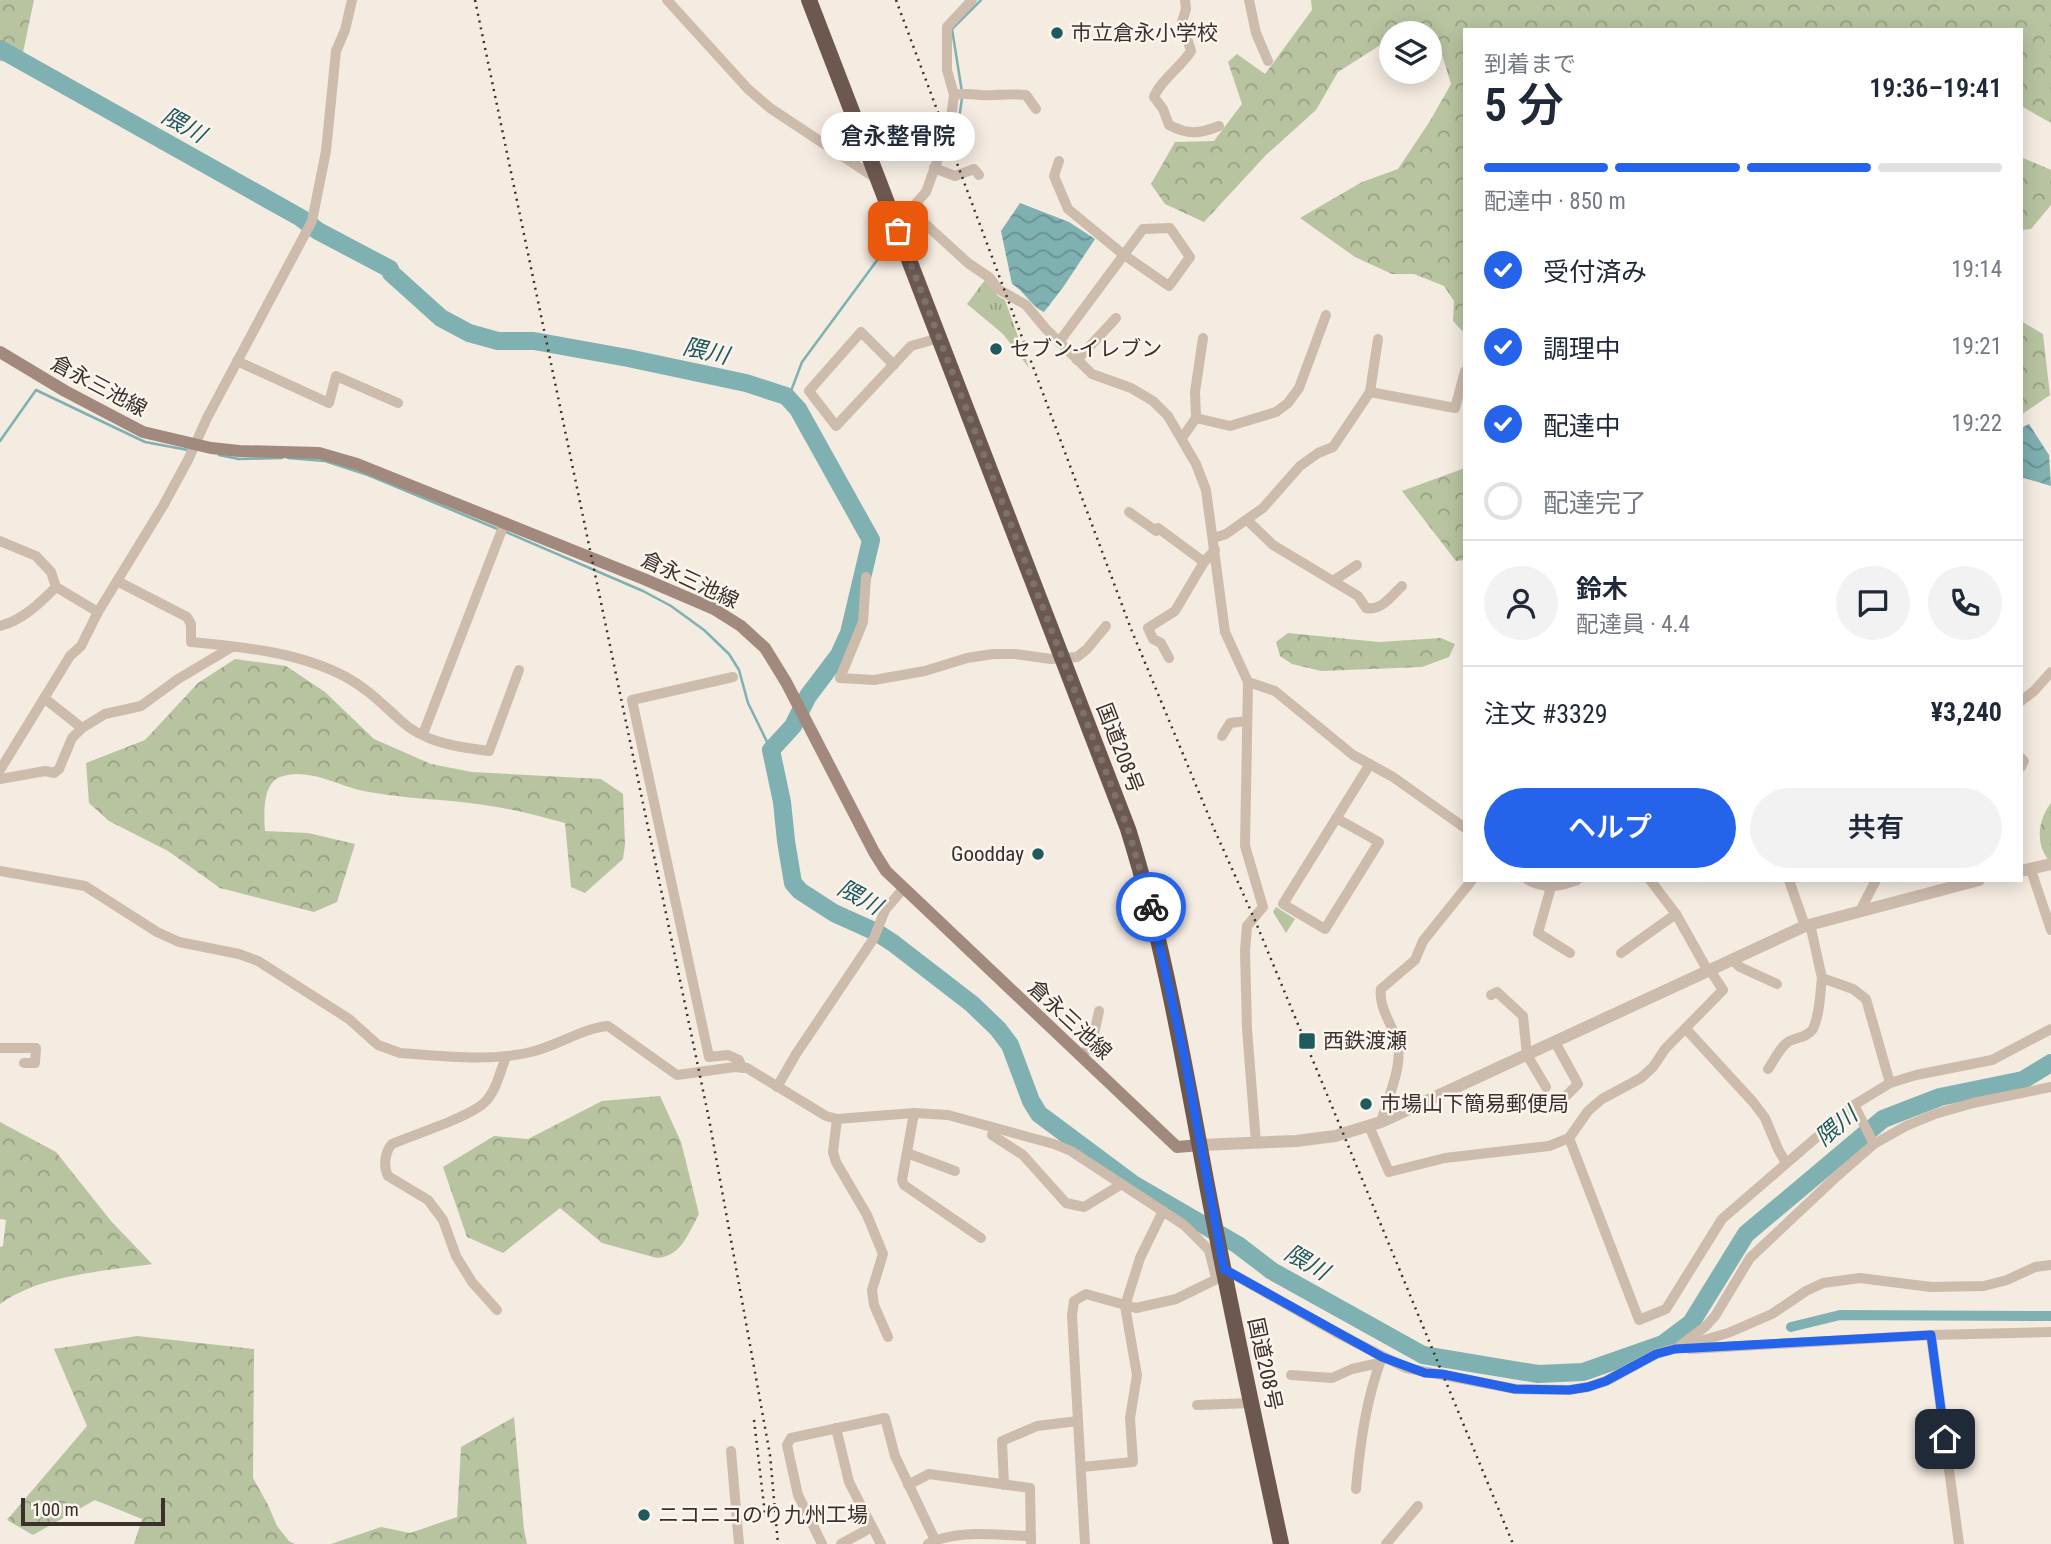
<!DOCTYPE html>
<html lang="ja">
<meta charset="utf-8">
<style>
:root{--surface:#fff;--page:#f2f2f3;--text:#1f2937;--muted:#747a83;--line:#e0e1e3;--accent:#2563eb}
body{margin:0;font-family:"Roboto Condensed","Noto Sans JP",sans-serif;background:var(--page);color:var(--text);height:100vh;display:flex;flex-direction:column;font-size:26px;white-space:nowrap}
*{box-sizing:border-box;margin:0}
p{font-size:23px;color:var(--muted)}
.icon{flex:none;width:38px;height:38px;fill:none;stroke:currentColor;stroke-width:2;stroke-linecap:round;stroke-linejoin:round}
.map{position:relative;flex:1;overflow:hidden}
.sheet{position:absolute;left:1463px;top:28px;width:560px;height:854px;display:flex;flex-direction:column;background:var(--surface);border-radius:0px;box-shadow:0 4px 18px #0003}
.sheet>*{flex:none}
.controls{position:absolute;left:1379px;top:21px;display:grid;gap:14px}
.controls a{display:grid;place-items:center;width:63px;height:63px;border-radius:50%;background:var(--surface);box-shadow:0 4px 18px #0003;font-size:35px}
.scale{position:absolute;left:21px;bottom:18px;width:144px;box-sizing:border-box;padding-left:7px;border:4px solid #3b302b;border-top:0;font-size:19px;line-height:24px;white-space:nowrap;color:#3b302b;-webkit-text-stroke:5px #fbf5ee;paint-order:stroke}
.pin{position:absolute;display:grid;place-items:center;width:60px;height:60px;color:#fff;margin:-30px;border-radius:14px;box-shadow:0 4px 10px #0006}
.courier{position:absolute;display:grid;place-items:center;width:70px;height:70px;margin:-35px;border:5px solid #2563eb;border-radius:50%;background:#fff;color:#222;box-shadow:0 2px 9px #0007}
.bubble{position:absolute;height:49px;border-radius:24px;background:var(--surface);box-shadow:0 4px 18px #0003;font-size:23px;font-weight:600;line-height:49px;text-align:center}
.headline em{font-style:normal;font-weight:600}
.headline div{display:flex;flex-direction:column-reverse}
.headline{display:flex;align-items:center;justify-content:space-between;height:119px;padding:0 21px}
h1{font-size:46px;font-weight:600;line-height:52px}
.bar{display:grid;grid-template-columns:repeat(4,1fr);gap:10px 7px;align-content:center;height:84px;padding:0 21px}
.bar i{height:9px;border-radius:5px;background:var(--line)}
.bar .on{background:var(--accent)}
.bar p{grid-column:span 4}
.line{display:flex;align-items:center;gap:18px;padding:0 21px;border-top:2px solid var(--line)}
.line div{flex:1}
.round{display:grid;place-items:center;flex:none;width:74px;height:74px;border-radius:37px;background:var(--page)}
ol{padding:0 21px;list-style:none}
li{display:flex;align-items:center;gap:21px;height:77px}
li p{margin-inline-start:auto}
li .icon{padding:7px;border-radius:50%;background:var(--accent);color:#fff;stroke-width:4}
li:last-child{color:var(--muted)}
li i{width:38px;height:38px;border:4px solid var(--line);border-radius:50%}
.button{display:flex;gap:14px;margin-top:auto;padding:14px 21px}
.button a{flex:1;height:80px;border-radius:42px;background:var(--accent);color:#fff;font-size:28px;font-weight:600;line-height:80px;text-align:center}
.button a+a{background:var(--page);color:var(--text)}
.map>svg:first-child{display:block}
</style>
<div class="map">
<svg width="2051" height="1544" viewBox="0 0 2051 1544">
<defs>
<pattern id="grass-tufts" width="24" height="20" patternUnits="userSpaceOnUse" patternTransform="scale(1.75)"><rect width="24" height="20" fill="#b8c4a0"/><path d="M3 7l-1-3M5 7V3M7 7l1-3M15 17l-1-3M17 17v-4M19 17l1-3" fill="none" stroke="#97a083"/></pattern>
<pattern id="forest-crowns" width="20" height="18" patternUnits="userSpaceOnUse" patternTransform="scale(1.75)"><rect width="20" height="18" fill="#b8c4a0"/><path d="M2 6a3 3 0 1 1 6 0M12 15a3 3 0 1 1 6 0" fill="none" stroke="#97a083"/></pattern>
<pattern id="water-waves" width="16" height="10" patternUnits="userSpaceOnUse" patternTransform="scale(1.75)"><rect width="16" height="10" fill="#7fb0b2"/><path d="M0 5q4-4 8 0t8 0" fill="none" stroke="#699091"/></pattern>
</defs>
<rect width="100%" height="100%" fill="#f4ebe1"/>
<g fill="url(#grass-tufts)">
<path d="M985,280l13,16 7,4 24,68 -26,-34 -36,-30z"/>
<path d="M1276,907l19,12 -9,14 -13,-21z"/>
</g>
<g fill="url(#forest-crowns)">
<path d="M0,0h34l-13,62 -21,-1z"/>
<path d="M1311,0h740v123l-30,-17v-76h-556v304l-12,-13 1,-20 -10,-15 -30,-12h-22l-37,-17 -55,-39 62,-36 36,-13 32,-48 21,-37 -13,-42h-8v-9h-39v9h-6l-47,30 -22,38 -50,45 -62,67 -39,-18 -14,-20 24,-42 39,-1 28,-37 -14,-42 9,-8 28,20 47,-64z"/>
<path d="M2021,157l30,13v35l-20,24 -10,1z"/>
<path d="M2021,321l22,13 7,61 -29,20z"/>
<path d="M1465,468v92l-9,1 -54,-70z"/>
<path d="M1288,633l91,9 62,-4 14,6 -6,13 -27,10 -101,4 -29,-7 -12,-8 -4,-14z"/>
<path d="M235,659l51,7 39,26 49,47 57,25 41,8 129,7 22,15 2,50 -2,15 -38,34 -14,-6 -6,-64c-22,-6 -45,-12 -68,-16 -42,-8 -86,-7 -128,-15 -28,-4 -60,-26 -89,-15 -18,7 -16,39 -15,54l43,2 47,11 -18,58 -23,10 -94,-24 -52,-37 -59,-30 -20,-18 -3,-40 59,-23 53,-57z"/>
<path d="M2051,803v60c-16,-17 -14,-42 0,-60z"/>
<path d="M660,1096l21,46 18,72c-10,18 -18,43 -42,44l-55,-15 -42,-35 -57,45 -36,-16 -24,-70 51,-31 34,3 74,-38z"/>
<path d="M0,1122l56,30 55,69 41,43c-48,7 -112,11 -152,40v-57l3,-1 3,-26 -6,-1z"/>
<path d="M137,1336l117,13 -1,129 15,27 9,21 12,15 6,3h-161l8,-25 -47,-19 -62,35 -26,-15 80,-94 -33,-77z"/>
<path d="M514,1417l10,113 3,14h-196l50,-17 29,6 47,-16 4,-70z"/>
</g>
<g fill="url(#water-waves)">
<path d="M1020,203l49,19 26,17 -31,47 -20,26c-11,-4 -19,-20 -32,-28l-11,-53z"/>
<path d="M2029,424l20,31 2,31 -30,-9v-49z"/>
</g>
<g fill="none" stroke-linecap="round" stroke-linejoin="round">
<g stroke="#7fb0b2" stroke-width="2.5">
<path d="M962,92l-10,-63 29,-29"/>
<path d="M959,119l3,-21"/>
<path d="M788,399l14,-37 90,-122"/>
<path d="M0,441l36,-51 109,52 43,8"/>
<path d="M219,455l20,4 43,-1"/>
<path d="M288,458l37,3 43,14 132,55"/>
<path d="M506,532l137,59 28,15 33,24 25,24 10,16 9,33 23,47"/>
</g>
<path stroke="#7fb0b2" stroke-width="10" d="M1791,1327l49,-12 211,1"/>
<path stroke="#7fb0b2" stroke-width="18" d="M0,49l301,169 17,13 72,38 1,4 50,45 28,15 29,8h36l94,17 118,25 40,13 12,13 73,131 -22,93 -10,22 -31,41 -15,30 -22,24 11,52 4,39 7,42 7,8 34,22 42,19 17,11 79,61 26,25 12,16 21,56 8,13 94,70 105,61 34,26 151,84 115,19 45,-2 80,-28 28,-21 55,-89 137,-115 57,-22 83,-17 28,-17"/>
<g stroke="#cdbbac" stroke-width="10">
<path d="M667,0l81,89 22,19 107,71"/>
<path d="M1185,0l1,9 -4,13 9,29c-10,16 -32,31 -37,46l9,12 6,16c19,10 30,9 50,1"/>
<path d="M1249,0l7,33 12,28"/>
<path d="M954,95c10,-2 17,-1 27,0 16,1 29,-2 45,0l10,14"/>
<path d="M1059,161l-5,15 14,33 56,46 45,31 21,-29 -20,-29 -27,1 -84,113"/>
<path d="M934,168l21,8 19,-7 5,6"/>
<path d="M910,210l58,53 22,15 8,11 28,16 20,24 46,45 39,14 22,13 15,15 28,48 10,26 19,142 23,50 -3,164 18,61 -16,19 -2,25 2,78 9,114"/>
<path d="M893,216l17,-6 16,-18 24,-66 4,-31 -7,-25v-43l25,-27"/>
<path d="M1203,338l-8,54 1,26 34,8 46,-14 12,-9 11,-15 27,-73"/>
<path d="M1077,360l39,-42"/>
<path d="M237,361l92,42 7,-27 62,27"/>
<path d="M894,365l-33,-33 -52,59 27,35 75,-80 28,-8"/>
<path d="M1370,392l85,16 10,-37"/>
<path d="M1182,438l14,-20"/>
<path d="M1129,512l27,19 2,-3 46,34"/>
<path d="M1247,520l26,25 85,51 8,12c16,3 25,-12 36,-22"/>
<path d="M1214,538l12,-4 37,-26 37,-42 18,-13 15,-6 37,-55 8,-53"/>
<path d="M0,541l36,15 15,16 5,15 42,25"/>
<path d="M866,577l-3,45 -23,56 34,2 51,-9 42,-13 26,-4h22l36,5 26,-2 10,-8 19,-23"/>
<path d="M117,581l70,36 4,7v18c52,5 108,10 155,35 22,12 36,27 54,43 24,23 58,27 89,31l30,-81"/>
<path d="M1333,581l24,-16"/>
<path d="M0,626c23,-6 40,-23 56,-39"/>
<path d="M1169,658l-8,-15 -8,-4 -5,-11 27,-17 29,-49 11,-12"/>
<path d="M733,677l-101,23 77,357 19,-2 11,5 3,8"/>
<path d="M1248,682l27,9 78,64 40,22 72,51"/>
<path d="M44,698l38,30"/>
<path d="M2021,701l13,-10 17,-19"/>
<path d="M423,734l82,-212"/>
<path d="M1222,736l8,-13 17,-2"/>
<path d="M2021,758l3,3 -3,6"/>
<path d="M0,770l70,-114 11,-10 17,-34 65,-106 25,-46 19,-42 105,-197 14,-70 10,-100 9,-21 7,-30"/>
<path d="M0,779l45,-8 9,2 5,-4 13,-31 10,-10 23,-14 36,-8 37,-27 54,-32"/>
<path d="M1336,818l43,24 -54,87 -42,-25 87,-140"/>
<path d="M2031,870l20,60"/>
<path d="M0,871l85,15 72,46 22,10 60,12 19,7 91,58 29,26 22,8c43,3 89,9 131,-1 26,-6 52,-24 77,-26l69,49 58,-8 12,1 79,48 11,3 77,-6 34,2 106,29 17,7 113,74 25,25 7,28"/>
<path d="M1528,880c17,9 31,7 49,0"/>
<path d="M1650,880l26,34 32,57"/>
<path d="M1789,880l16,46"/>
<path d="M1551,887l-13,46 32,20"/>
<path d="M1860,911l16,-31"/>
<path d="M1810,924l12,54 31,11 13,10 24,84"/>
<path d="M1621,953l55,-39"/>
<path d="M1732,960l8,7 37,17"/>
<path d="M1491,995l6,-3 26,24 4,39 19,32"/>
<path d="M1686,1029l67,73 12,16 13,31 8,14"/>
<path d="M0,1048h36l-1,15h-11"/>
<path d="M1081,1057l11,-14 7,-32"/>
<path d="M1768,1069c6,-8 11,-21 20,-27 8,-5 19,-4 25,-13 7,-15 7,-35 9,-51"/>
<path d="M777,1087l19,-33 78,-116 11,-28 18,-21"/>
<path d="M1854,1105l20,39"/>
<path d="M1553,1109l25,-25 -23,-42"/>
<path d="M914,1113l-12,67 2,5 77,53"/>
<path d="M837,1119l-4,33 3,10 31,53 16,39 -11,36 2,15 14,32"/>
<path d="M1381,1122c6,-21 21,-55 17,-75 -3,-20 -20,-38 -17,-58l34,-29 8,-19 49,-61"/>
<path d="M1369,1126l20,46 56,-14 104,-12 20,-8 19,-27 14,-12 39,-21 12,-11 12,-18 58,-59 -13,-20"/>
<path d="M994,1129l-2,6 31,20 43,48 18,4 38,-23"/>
<path d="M1569,1138l70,182 27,-11 56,-90 132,-114 36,-22 26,-8 76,-15 59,-31"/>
<path d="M907,1153l48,18"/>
<path d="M1224,1269l111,63 71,36 109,21 54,1 19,-3 18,-6 50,-27 72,-21 44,-19 34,-23 17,-8 37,-5 71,9 53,-1 23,-6 28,-13 16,-2"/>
<path d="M497,1310l-25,-28 -16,-26 -13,-36 -15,-20 -40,-24c-5,-10 -3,-24 4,-32 21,-9 78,-27 93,-42 11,-11 15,-30 21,-45"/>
<path d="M1931,1335l28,209"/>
<path d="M1681,1345l25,-19 9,-10 35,-58 85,-80 39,-34 32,-18 29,-12 38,-11 78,-16"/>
<path d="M1690,1349l241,-14 120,-3"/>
<path d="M1291,1375l41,3 20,-9 27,-6"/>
<path d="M1197,1405l55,-2"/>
<path d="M836,1428l13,54 32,62"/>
<path d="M731,1451l8,93"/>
<path d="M1082,1467l51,-5 -3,-44 7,-43 -12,-69 15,-48 23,-47"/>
<path d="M908,1485l21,-11 101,14 1,56"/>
<path d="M1004,1485l-2,-44 35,-15 41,-5"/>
<path d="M1356,1489c4,-46 10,-89 26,-132"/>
<path d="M822,1544l-24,-49 -11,-50 4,-7 94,-20 10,38 40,84"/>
<path d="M841,1544l31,-17"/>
<path d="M928,1544c30,-16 71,-8 103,-8"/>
<path d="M1085,1544l-13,-229 2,-14 12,-7 50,14 40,-9 45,-22"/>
<path d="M1386,1544l32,-38"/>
</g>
<g stroke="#cdbbac" stroke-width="12">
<path d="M2021,871l30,-7"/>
<path d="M1200,1145l96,-4 39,-5 46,-14 424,-196 174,-46"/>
</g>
<path stroke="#a18a7d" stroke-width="12" d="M0,352l65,39 78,41 68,16 28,3 80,2 38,11 287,115 70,30 27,17 24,22 21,34 88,170 12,19 291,276 23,-2"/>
<path stroke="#6c584f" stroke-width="16" d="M809,0l319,829c38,121 58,247 82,372 22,115 47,229 71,343"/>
<g stroke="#3b302b" stroke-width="2.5" stroke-dasharray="2 5" stroke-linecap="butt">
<path d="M475,0l234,1119 61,336 8,89"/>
<path d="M896,0l235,629 84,202 39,87 259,626"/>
<path d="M754,1420l11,94"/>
</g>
</g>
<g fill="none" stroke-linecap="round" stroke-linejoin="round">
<path stroke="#7c716b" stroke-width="7" stroke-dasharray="0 12.6" d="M898,231l230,598 23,78"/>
<path stroke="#2563eb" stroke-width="9" d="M1151,907l33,148 40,214 158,88 43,16 17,1 73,15 54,1 19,-3 18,-6 50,-27 19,-5 256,-14 14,104"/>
</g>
<g fill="#1f5a5e" stroke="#fbf5ee" stroke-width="2.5">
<circle cx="1057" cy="33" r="7"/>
<circle cx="996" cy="349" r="7"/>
<circle cx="1038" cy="854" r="7"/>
<rect x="1298" y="1032" width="18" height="18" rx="3.5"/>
<circle cx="1366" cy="1104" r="7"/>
<circle cx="644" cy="1515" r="7"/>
</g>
<g text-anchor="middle" stroke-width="5" stroke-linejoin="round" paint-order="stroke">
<g font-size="21" fill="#3b302b" stroke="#fbf5ee" text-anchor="start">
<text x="1071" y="40">市立倉永小学校</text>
<text x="1010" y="356">セブン-イレブン</text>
<text x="1024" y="861" text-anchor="end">Goodday</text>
<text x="1323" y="1048">西鉄渡瀬</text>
<text x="1380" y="1111">市場山下簡易郵便局</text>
<text x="658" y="1522">ニコニコのり九州工場</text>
</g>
<g font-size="21" fill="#3b302b" stroke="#fbf5ee">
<text transform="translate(99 386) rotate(28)" y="7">倉永三池線</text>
<text transform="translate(690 580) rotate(25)" y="7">倉永三池線</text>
<text transform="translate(1120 748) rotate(69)" y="7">国道208号</text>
<text transform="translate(1070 1020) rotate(43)" y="7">倉永三池線</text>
<text transform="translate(1265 1364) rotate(78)" y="7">国道208号</text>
</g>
<g font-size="23" font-style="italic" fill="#1f5a5e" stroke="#fbf5ee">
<text transform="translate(184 125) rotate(29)" y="8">隈川</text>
<text transform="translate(706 351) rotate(13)" y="8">隈川</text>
<text transform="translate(860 897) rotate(29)" y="8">隈川</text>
<text transform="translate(1836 1126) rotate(-40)" y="8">隈川</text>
<text transform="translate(1307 1262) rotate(30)" y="8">隈川</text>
</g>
</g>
</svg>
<div class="controls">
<a><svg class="icon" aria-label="layers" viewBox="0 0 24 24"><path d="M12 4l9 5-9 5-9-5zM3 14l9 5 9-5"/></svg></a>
</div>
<div class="scale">100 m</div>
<div class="pin" style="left:898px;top:231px;background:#ea580c"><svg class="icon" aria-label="bag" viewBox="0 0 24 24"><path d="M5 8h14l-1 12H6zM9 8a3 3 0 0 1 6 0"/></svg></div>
<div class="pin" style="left:1945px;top:1439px;background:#1f2937"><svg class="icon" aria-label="home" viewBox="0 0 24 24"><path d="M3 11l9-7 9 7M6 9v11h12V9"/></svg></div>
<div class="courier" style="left:1151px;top:907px"><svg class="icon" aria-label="bike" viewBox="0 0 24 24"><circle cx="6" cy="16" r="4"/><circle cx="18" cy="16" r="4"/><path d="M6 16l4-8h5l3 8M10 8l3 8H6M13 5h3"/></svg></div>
<div class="bubble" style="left:821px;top:112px;width:154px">倉永整骨院</div>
<section class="sheet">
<div class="headline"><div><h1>5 分</h1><p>到着まで</p></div><em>19:36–19:41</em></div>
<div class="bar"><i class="on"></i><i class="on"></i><i class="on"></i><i></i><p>配達中 · 850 m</p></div>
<ol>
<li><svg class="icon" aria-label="check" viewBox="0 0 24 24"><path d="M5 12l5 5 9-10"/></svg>受付済み<p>19:14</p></li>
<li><svg class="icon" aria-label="check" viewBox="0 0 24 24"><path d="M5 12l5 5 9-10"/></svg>調理中<p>19:21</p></li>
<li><svg class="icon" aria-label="check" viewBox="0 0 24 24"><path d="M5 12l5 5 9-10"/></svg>配達中<p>19:22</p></li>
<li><i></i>配達完了</li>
</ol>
<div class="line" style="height:126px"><a class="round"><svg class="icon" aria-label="person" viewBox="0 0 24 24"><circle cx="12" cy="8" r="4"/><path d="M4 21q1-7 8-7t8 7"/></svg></a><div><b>鈴木</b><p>配達員 · 4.4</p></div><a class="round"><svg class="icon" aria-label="chat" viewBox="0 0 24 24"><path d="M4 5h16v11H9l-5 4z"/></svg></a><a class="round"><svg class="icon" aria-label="phone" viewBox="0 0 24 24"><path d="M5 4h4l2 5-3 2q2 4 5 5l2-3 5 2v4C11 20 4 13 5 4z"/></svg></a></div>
<div class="line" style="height:91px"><div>注文 #3329</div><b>¥3,240</b></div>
<div class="button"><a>ヘルプ</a><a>共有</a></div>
</section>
</div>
